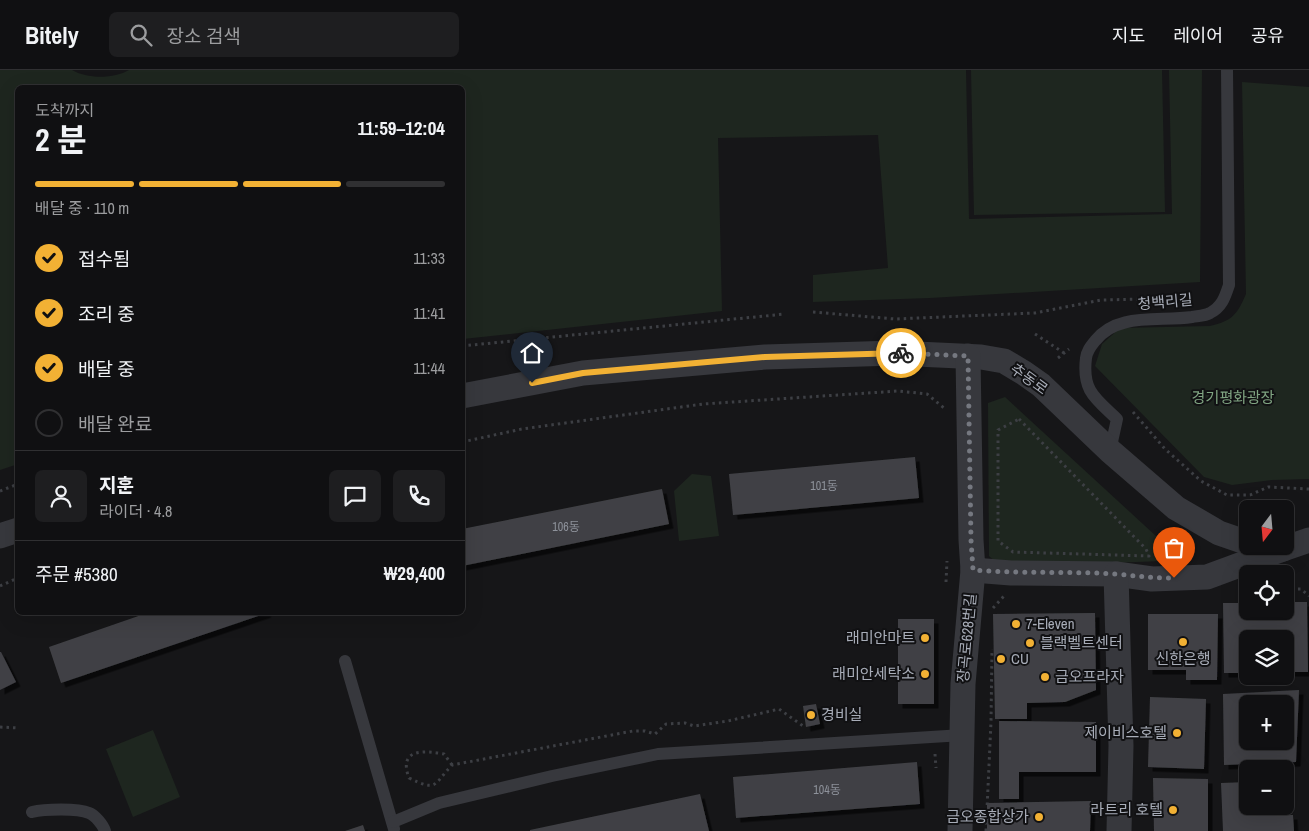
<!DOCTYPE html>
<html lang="ko">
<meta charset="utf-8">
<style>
:root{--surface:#101012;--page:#1e1e20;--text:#f1f3f6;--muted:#9c9d9f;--line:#303032;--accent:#f2b134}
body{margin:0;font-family:"Archivo Narrow","Noto Sans KR",sans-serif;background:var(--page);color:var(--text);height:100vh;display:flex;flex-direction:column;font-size:19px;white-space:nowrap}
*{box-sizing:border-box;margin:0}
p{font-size:16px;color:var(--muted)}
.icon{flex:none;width:28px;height:28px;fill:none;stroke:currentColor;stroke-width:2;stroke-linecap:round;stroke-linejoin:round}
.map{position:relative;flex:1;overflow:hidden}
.drawer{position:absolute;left:15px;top:15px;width:450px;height:530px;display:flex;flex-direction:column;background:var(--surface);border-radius:8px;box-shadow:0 5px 20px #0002,0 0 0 1px var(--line)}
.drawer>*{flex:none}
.needle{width:32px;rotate:196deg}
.buttons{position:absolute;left:1239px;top:430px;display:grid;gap:10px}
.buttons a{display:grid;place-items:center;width:55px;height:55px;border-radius:8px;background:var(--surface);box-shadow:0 5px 20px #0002,0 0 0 1px var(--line);font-size:25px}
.pin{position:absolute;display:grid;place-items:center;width:42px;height:42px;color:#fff;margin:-51px -21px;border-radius:50% 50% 50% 0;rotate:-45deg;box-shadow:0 0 5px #0007}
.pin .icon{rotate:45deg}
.courier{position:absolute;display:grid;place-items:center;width:50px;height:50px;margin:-25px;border:4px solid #f2b134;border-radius:50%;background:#fff;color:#222;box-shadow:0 1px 6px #0007}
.head em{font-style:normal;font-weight:700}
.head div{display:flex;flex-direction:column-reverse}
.head{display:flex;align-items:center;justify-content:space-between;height:85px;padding:0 20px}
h1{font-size:32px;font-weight:700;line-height:38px}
.bar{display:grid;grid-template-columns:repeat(4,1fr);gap:8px 5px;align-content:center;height:60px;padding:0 20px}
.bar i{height:6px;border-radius:4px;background:var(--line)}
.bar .on{background:var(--accent)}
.bar p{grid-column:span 4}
.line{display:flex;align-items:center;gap:12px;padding:0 20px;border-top:1px solid var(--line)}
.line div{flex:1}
.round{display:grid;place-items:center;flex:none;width:52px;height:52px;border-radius:8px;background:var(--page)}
ol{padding:0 20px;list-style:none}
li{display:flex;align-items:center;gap:15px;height:55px}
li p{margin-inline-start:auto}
li .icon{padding:5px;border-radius:50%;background:var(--accent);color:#111;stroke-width:4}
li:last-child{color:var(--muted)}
li i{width:28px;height:28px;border:2px solid var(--line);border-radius:50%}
header{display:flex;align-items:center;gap:30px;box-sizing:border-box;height:70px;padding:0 25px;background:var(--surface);border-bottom:1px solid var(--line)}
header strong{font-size:24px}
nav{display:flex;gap:28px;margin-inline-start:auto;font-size:18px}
.search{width:350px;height:45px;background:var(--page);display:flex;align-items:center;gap:12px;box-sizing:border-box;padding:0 18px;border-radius:8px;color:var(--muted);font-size:19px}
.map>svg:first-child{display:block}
</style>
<header>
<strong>Bitely</strong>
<div class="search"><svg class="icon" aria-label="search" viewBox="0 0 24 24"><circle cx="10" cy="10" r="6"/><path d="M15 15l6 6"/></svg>장소 검색</div>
<nav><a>지도</a><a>레이어</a><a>공유</a></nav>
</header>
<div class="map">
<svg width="1309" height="761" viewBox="0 0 1309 761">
<defs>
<filter id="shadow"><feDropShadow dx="4.5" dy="4.5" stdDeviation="0" flood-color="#0009"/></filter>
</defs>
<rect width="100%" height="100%" fill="#161618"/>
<g fill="#1e261f">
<path d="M0,0h72c15,9 42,9 57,0h837l3,149 203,-5 -3,-144h33l-2,212 -270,16 -117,4v-27l75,-7 -10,-133 -160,3 4,173 -259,28 -1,-251h-444v376l-18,6z"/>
<path d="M971,0h191l3,142 -191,3z"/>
<path d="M1242,12l67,5v392l-37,1 -40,5 -28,-8 -109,-111 7,-22 18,-16 90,-2c22,-5 27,-11 36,-32z"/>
<path d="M1005,327l164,151 -6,13 -162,6 -12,-11 -1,-153z"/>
<path d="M692,404l19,2 8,60 -40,5 -5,-50z"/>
<path d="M153,660l27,67 -47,20 -27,-68z"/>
</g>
<g fill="#404145" fill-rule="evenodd" filter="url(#shadow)">
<path d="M915,387l4,41 -186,17 -4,-41z"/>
<path d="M662,419l7,35 -207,42v-37z"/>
<path d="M1285,532h22l1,70h-23v-33h-37v34h-24l-1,-70h25v8h37z"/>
<path d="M150,542h116l1,1 -206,70 -12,-36z"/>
<path d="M1095,543l1,77 -31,12 -38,1v16h-32l-2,-105z"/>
<path d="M1148,544h70l-1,66h-31v-10h-38z"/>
<rect x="898" y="549" width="36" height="85"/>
<path d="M0,582h1l15,30 -16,8z"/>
<path d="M1299,620l-3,72 -72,3 -1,-71zM1248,634h37v37h-37z"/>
<path d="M1150,627l56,2 -2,70 -56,-2z"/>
<path d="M816,634l4,20 -14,3 -3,-21z"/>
<path d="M999,651l97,1v50h-77v27h-20z"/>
<path d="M917,692l3,42 -184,14 -3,-41z"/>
<path d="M1153,708l55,1v52h-54z"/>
<path d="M1248,712v24h11v10l34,-1 1,16h-71l-2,-48z"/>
<path d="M700,724l9,37h-179v-1z"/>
<path d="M1091,731l-1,30h-103v-28z"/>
<path d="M363,755l2,6h-20z"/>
</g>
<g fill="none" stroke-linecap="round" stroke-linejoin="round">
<g stroke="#3d3f44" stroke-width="3" stroke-dasharray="2.5 4" stroke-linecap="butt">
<path d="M813,242l82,7 140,-6 66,-13 89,-2"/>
<path d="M1035,264l29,19"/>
<path d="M462,276l323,-32"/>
<path d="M1058,288l11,-9"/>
<path d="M1133,342l32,37 36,32 26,14h23l18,-8 41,2"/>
<path d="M1019,349l127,130 3,7 -136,-4 -15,-11v-111z"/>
<path d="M462,372l60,-13 181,-25 195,-13 29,3 17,14v2"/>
<path d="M0,421l18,-7"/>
<path d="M946,512l1,-21"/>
<path d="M0,516l18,-8"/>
<path d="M1285,519h16l8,7"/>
<path d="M993,538l11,-12"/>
<path d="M0,657l19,1"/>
<path d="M935,684l1,14"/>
<path d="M452,695l-8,-11c-21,-4 -46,-5 -35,24 29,14 24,7 43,-13l181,-34h12l10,3 11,-10 19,-1 9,3 34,-5 51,-12 24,17"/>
<path d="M986,761l5,-109 1,-73"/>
</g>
<g stroke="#37383d" stroke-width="12">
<path d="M1110,381l7,-32c-22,-21 -35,-28 -31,-61 1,-7 4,-11 9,-17 22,-29 64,-19 97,-24 5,-1 13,-1 18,-4 12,-6 15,-16 19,-28l-2,-215"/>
<path d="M345,591l49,168"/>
<path d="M32,742c12,-3 46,-4 57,1 6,2 14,12 16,18"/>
<path d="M393,752l46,-19 113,-27 106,-22 305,-19"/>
</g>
<g stroke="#37383d" stroke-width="25">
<path d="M462,326l121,-23 182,-16 130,-4 86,4 23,4 20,12 17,12 69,66 66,57 43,25 29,10"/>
<path d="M0,466l18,-6"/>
<path d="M1266,477l17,2 26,-9"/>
<path d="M973,500l38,3 105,1 36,5 55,-2 76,-28"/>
<path d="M1116,504l5,172 -2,85"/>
<path d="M960,761l3,-147 10,-114 -2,-30 -3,-184"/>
</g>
</g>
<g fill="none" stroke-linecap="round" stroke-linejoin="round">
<path stroke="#757880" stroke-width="5" stroke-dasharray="0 9" d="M901,283l67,3 3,184 2,30c48,4 96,1 143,4 20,2 38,4 58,4"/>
<path stroke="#f2b134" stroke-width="6" d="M532,313l51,-10 182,-16 136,-4"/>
</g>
<g fill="#f2b134" stroke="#111113" stroke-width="2">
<circle cx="1016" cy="554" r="5"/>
<circle cx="925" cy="568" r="5"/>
<circle cx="1183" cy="572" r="5"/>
<circle cx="1030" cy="573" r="5"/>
<circle cx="1001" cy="589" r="5"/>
<circle cx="925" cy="604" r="5"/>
<circle cx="1045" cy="607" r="5"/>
<circle cx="811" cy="645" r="5"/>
<circle cx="1177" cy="663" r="5"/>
<circle cx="1173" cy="740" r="5"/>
<circle cx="1039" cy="747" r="5"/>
</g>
<g text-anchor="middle" stroke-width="4" stroke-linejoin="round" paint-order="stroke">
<g font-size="12" fill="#8e929b">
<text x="824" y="420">101동</text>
<text x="566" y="461">106동</text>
<text x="827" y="724">104동</text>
</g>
<g font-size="15" fill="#a8adb8" stroke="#111113">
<text transform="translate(1165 232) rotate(-5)" y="5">청백리길</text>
<text transform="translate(1029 309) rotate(36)" y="5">추동로</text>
<text transform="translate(967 568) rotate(-85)" y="5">장곡로628번길</text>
</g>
<g font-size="15" fill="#7fa381" stroke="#111113">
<text x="1233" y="333">경기평화광장</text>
</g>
<g font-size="15" fill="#a8adb8" stroke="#111113" text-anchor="start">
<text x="1026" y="559">7-Eleven</text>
<text x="915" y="573" text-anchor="end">래미안마트</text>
<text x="1040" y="578">블랙벨트센터</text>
<text x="1011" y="594">CU</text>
<text x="1183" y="594" text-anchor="middle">신한은행</text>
<text x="915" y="609" text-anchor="end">래미안세탁소</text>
<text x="1055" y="612">금오프라자</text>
<text x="821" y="650">경비실</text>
<text x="1167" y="668" text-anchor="end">제이비스호텔</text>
<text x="1163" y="745" text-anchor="end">라트리 호텔</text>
<text x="1029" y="752" text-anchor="end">금오종합상가</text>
</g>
</g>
</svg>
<div class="buttons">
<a><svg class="needle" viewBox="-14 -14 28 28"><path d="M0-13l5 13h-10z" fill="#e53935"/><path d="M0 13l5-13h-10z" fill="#9c9d9f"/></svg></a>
<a><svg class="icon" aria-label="locate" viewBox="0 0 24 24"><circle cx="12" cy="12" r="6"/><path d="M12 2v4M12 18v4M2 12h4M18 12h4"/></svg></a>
<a><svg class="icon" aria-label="layers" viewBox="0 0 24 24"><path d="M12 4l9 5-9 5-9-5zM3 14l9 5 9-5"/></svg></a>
<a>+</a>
<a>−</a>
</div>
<div class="pin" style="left:1174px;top:508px;background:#ea580c"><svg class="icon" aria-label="bag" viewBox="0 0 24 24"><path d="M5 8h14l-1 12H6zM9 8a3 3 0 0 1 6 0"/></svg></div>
<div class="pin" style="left:532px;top:313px;background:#1f2937"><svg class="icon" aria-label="home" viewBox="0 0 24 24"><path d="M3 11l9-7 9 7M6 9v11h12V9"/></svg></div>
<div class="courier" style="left:901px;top:283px"><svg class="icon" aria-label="bike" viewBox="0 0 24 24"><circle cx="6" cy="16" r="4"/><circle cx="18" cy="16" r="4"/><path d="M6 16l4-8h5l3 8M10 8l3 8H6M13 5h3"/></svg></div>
<section class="drawer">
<div class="head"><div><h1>2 분</h1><p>도착까지</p></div><em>11:59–12:04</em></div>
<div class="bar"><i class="on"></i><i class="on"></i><i class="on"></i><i></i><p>배달 중 · 110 m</p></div>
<ol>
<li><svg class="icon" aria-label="check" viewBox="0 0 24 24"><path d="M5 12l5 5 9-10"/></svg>접수됨<p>11:33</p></li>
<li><svg class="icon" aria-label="check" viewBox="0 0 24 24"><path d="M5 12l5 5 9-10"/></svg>조리 중<p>11:41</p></li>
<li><svg class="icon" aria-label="check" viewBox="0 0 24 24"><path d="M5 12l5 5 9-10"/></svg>배달 중<p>11:44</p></li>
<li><i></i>배달 완료</li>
</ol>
<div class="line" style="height:90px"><a class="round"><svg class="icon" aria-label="person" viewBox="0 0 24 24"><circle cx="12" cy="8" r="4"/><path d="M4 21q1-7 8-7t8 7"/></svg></a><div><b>지훈</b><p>라이더 · 4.8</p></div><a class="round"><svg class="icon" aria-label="chat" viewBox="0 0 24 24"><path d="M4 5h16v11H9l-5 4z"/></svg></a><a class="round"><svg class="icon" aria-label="phone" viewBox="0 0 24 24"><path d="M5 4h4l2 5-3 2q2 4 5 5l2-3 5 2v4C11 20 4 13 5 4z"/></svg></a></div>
<div class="line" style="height:65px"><div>주문 #5380</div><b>₩29,400</b></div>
</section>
</div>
